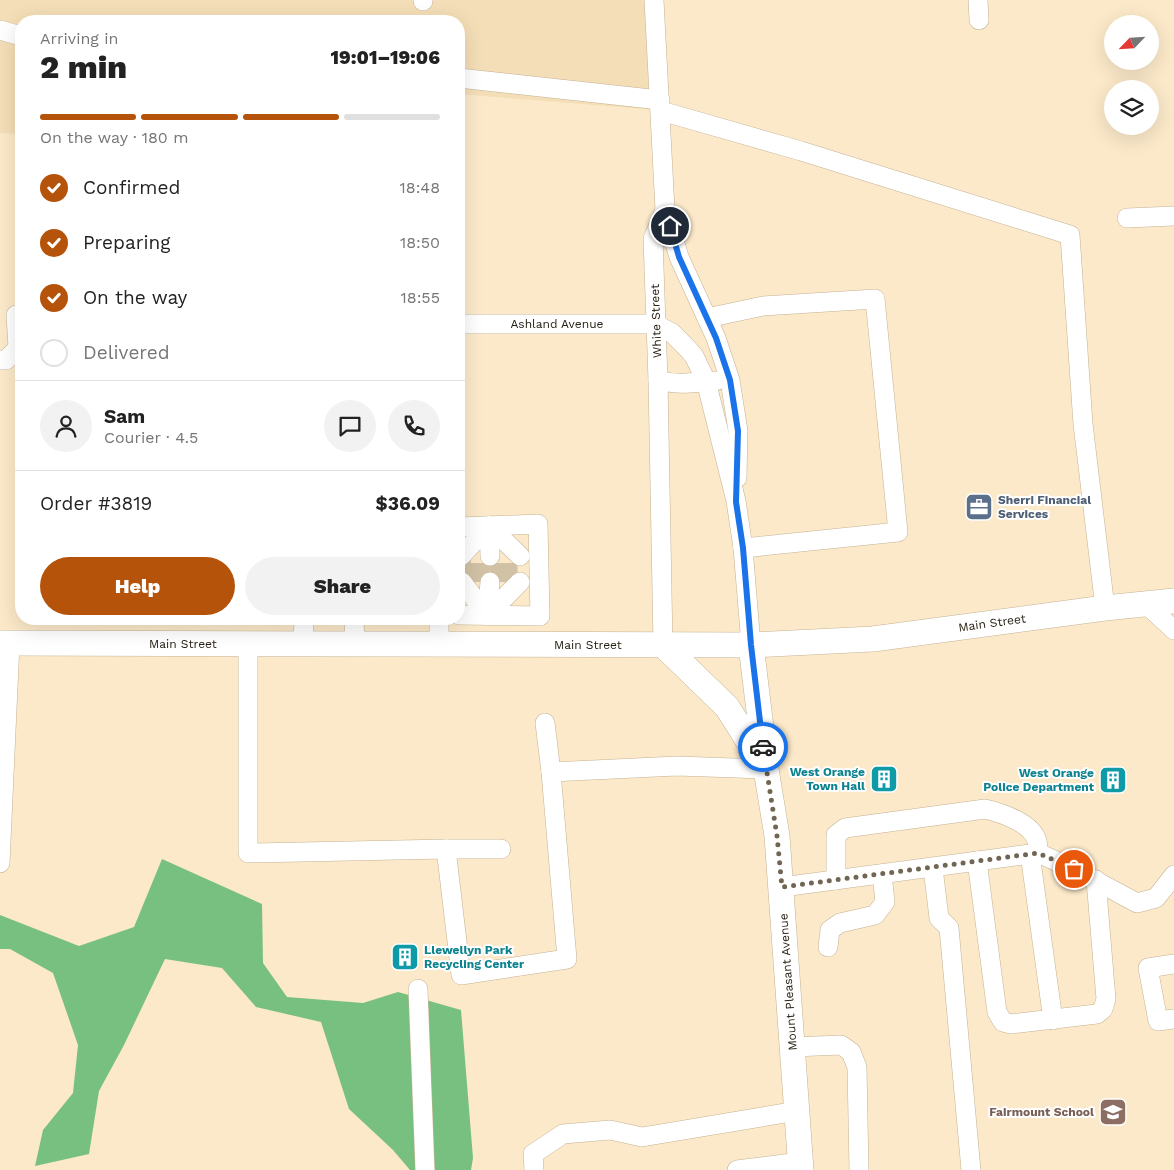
<!DOCTYPE html>
<meta charset="utf-8">
<style>
:root{--surface:#fff;--page:#f2f2f2;--text:#222;--muted:#767676;--line:#e0e0e0;--accent:#b45309}
body{margin:0;font-family:"Work Sans",sans-serif;background:var(--page);color:var(--text);height:100vh;display:flex;flex-direction:column;font-size:19px;white-space:nowrap}
*{box-sizing:border-box;margin:0}
p{font-size:16px;color:var(--muted)}
.icon{flex:none;width:28px;height:28px;fill:none;stroke:currentColor;stroke-width:2;stroke-linecap:round;stroke-linejoin:round}
.map{position:relative;flex:1;overflow:hidden}
.details{position:absolute;left:15px;top:15px;width:450px;height:610px;display:flex;flex-direction:column;background:var(--surface);border-radius:20px;box-shadow:0 5px 20px #0002}
.details>*{flex:none}
.needle{width:32px;rotate:245deg}
.tools{position:absolute;left:1104px;top:15px;display:grid;gap:10px}
.tools a{display:grid;place-items:center;width:55px;height:55px;border-radius:50%;background:var(--surface);box-shadow:0 5px 20px #0002;font-size:25px}
.pin{position:absolute;display:grid;place-items:center;width:42px;height:42px;color:#fff;margin:-21px;border:2px solid #fff;border-radius:50%;box-shadow:0 1px 5px #0007}
.courier{position:absolute;display:grid;place-items:center;width:50px;height:50px;margin:-25px;border:4px solid #1a73e8;border-radius:50%;background:#fff;color:#222;box-shadow:0 1px 6px #0007}
.headline em{font-style:normal;font-weight:800}
.headline div{display:flex;flex-direction:column-reverse}
.headline{display:flex;align-items:center;justify-content:space-between;height:85px;padding:0 25px}
h1{font-size:32px;font-weight:800;line-height:38px}
.bar{display:grid;grid-template-columns:repeat(4,1fr);gap:8px 5px;align-content:center;height:60px;padding:0 25px}
.bar i{height:6px;border-radius:4px;background:var(--line)}
.bar .active{background:var(--accent)}
.bar p{grid-column:span 4}
.line{display:flex;align-items:center;gap:12px;padding:0 25px;border-top:1px solid var(--line)}
.line div{flex:1}
.round{display:grid;place-items:center;flex:none;width:52px;height:52px;border-radius:26px;background:var(--page)}
ol{padding:0 25px;list-style:none}
li{display:flex;align-items:center;gap:15px;height:55px}
li p{margin-inline-start:auto}
li .icon{padding:5px;border-radius:50%;background:var(--accent);color:#fff;stroke-width:4}
li:last-child{color:var(--muted)}
li i{width:28px;height:28px;border:2px solid var(--line);border-radius:50%}
.cta{display:flex;gap:10px;margin-top:auto;padding:10px 25px}
.cta a{flex:1;height:58px;border-radius:30px;background:var(--accent);color:#fff;font-size:20px;font-weight:800;line-height:58px;text-align:center}
.cta a+a{background:var(--page);color:var(--text)}
.map>svg:first-child{display:block}
</style>
<div class="map">
<svg width="1174" height="1170" viewBox="0 0 1174 1170">
<rect width="100%" height="100%" fill="#fbe9c9"/>
<path fill="#f4deb7" d="M0,0h649l7,110 -197,-16v-73l-374,-1 -64,1v113l-21,-1z"/>
<path fill="#78c07f" d="M162,859l100,45 1,59 24,34 76,6 35,-11 63,18 12,148 -2,12h-61l-17,-20 -44,-41 -28,-87 -65,-15 -34,-39 -57,-9 -41,86 -25,46 -10,63 -54,12 8,-36 30,-37 5,-48 -25,-72 -43,-24h-10v-34l79,31 55,-19z"/>
<g fill="none" stroke-linecap="round" stroke-linejoin="round">
<g stroke="#d1c1a5" stroke-width="19" stroke-dasharray="19 9" stroke-linecap="butt">
<path d="M461,556l1,26"/>
<path d="M477,582v-26"/>
<path d="M490,582v-26"/>
<path d="M508,582v-26"/>
</g>
<g stroke="#c4b293" stroke-width="20">
<g id="minor">
<path d="M423,0v1"/>
<path d="M654,0l11,210 -12,29 5,141 5,265"/>
<path d="M978,0l1,20"/>
<path d="M0,30l21,6"/>
<path d="M459,78l201,22"/>
<path d="M661,111l140,40 269,84 13,189 22,184"/>
<path d="M665,210l14,47 37,81 14,42 8,51 -1,47"/>
<path d="M1127,218l47,-2"/>
<path d="M707,318l56,-12 112,-7 23,233 -155,16"/>
<path d="M459,324h196l17,9 15,15 7,8 12,25 30,120 7,47 8,97"/>
<path d="M0,360h6l12,-12 -2,-33"/>
<path d="M658,380c20,6 38,2 58,1"/>
<path d="M489,526l31,30"/>
<path d="M489,526l1,30"/>
<path d="M459,527l79,-3 2,92 -81,-1"/>
<path d="M461,556l28,-30"/>
<path d="M462,582l25,33"/>
<path d="M1146,604l28,26"/>
<path d="M487,615l33,-33"/>
<path d="M487,615l3,-33"/>
<path d="M354,619l1,25"/>
<path d="M248,644v209l198,-4 15,126 106,-16 -16,-187 -6,-49"/>
<path d="M303,644l1,-25"/>
<path d="M439,645v-26"/>
<path d="M551,772l126,-6 89,3"/>
<path d="M446,849h55"/>
<path d="M1030,854l23,166"/>
<path d="M977,861l20,151 6,10 8,2 86,-10 6,-5 3,-10 -10,-119"/>
<path d="M0,863l10,-220"/>
<path d="M933,868l6,50 10,10 22,242"/>
<path d="M836,880v-45l9,-7 140,-19c17,4 47,14 52,32 1,4 1,9 1,12"/>
<path d="M782,887l256,-34 36,16 63,34 19,-5 18,-23"/>
<path d="M828,947l2,-17 10,-7 35,-8 10,-13 -3,-28"/>
<path d="M1174,964l-26,4 10,53 16,-2"/>
<path d="M418,989l7,181"/>
<path d="M793,1047l48,-2 10,7 6,15 2,103"/>
<path d="M534,1170l-1,-16 30,-20 47,-4 32,7 155,-26"/>
<path d="M737,1170l64,-8"/>
</g>
</g>
<g stroke="#c4b293" stroke-width="26">
<g id="major">
<path d="M0,643l751,2 122,-6 232,-31 69,-7"/>
<path d="M663,645l64,62 34,54"/>
<path d="M751,645l15,124 11,67 24,334"/>
</g>
</g>
<use href="#minor" stroke="#fff" stroke-width="19"/>
<use href="#major" stroke="#fff" stroke-width="25"/>
</g>
<g fill="none" stroke-linecap="round" stroke-linejoin="round">
<path stroke="#716653" stroke-width="5" stroke-dasharray="0 9" d="M763,747l14,89 5,51 256,-34 36,16"/>
<path stroke="#1a73e8" stroke-width="6" d="M670,226l9,31 37,81 14,42 8,51 -2,71 7,46 8,97 12,102"/>
</g>
<defs>
<g id="office-square" transform="scale(1.4375)"><rect x="-9" y="-9" width="18" height="18" rx="4" fill="#5c6f8a" stroke="#fff"/><path d="M-6-3h4V-5.5h4V-3h4V5H-6ZM-1-4.5V-3h2v-1.5ZM-6 0V1H6V0Z" fill="#fff"/></g>
<g id="building-square" transform="scale(1.4375)"><rect x="-9" y="-9" width="18" height="18" rx="4" fill="#0f9aa8" stroke="#fff"/><path d="M-4-6H4V6H1V3H-1V6H-4ZM-2.5-4.3h1.7v1.8h-1.7ZM.8-4.3h1.7v1.8H.8ZM-2.5-1h1.7V.8h-1.7ZM.8-1h1.7V.8H.8Z" fill="#fff"/></g>
<g id="school-square" transform="scale(1.4375)"><rect x="-9" y="-9" width="18" height="18" rx="4" fill="#8d6e63" stroke="#fff"/><path d="M0-5L7-2L0 1L-7-2ZM-4 1L0 2.5L4 1V4Q0 6-4 4Z" fill="#fff"/></g>
</defs>
<g fill-rule="evenodd">
<use href="#office-square" x="979" y="507"/>
<use href="#building-square" x="884" y="779"/>
<use href="#building-square" x="1113" y="780"/>
<use href="#building-square" x="405" y="957"/>
<use href="#school-square" x="1113" y="1112"/>
</g>
<g text-anchor="middle" stroke-width="4" stroke-linejoin="round" paint-order="stroke">
<g font-size="12" fill="#272014" stroke="#fff">
<text transform="translate(656 321) rotate(-92)" y="4">White Street</text>
<text x="557" y="328">Ashland Avenue</text>
<text transform="translate(992 623) rotate(-8)" y="4">Main Street</text>
<text x="183" y="648">Main Street</text>
<text x="588" y="649">Main Street</text>
<text transform="translate(788 982) rotate(-94)" y="4">Mount Pleasant Avenue</text>
</g>
<g font-size="12" font-weight="bold" fill="#4e5e75" stroke="#fff" text-anchor="start">
<text x="998" y="504">Sherri Financial<tspan x="998" dy="14">Services</tspan></text>
</g>
<g font-size="12" font-weight="bold" fill="#0d838f" stroke="#fff" text-anchor="end">
<text x="865" y="776">West Orange<tspan x="865" dy="14">Town Hall</tspan></text>
<text x="1094" y="777">West Orange<tspan x="1094" dy="14">Police Department</tspan></text>
<text x="424" y="954" text-anchor="start">Llewellyn Park<tspan x="424" dy="14">Recycling Center</tspan></text>
</g>
<g font-size="12" font-weight="bold" fill="#785e54" stroke="#fff" text-anchor="end">
<text x="1094" y="1116">Fairmount School</text>
</g>
</g>
</svg>
<div class="tools">
<a><svg class="needle" viewBox="-14 -14 28 28"><path d="M0-13l5 13h-10z" fill="#e53935"/><path d="M0 13l5-13h-10z" fill="#767676"/></svg></a>
<a><svg class="icon" aria-label="layers" viewBox="0 0 24 24"><path d="M12 4l9 5-9 5-9-5zM3 14l9 5 9-5"/></svg></a>
</div>
<div class="pin" style="left:1074px;top:869px;background:#ea580c"><svg class="icon" aria-label="bag" viewBox="0 0 24 24"><path d="M5 8h14l-1 12H6zM9 8a3 3 0 0 1 6 0"/></svg></div>
<div class="pin" style="left:670px;top:226px;background:#1f2937"><svg class="icon" aria-label="home" viewBox="0 0 24 24"><path d="M3 11l9-7 9 7M6 9v11h12V9"/></svg></div>
<div class="courier" style="left:763px;top:747px"><svg class="icon" aria-label="car" viewBox="0 0 24 24"><path d="M5 17H2v-5l4-1 3-4h7l3 4 3 1v5h-3M9 17h6M6 11h13"/><circle cx="7" cy="17" r="2"/><circle cx="17" cy="17" r="2"/></svg></div>
<section class="details">
<div class="headline"><div><h1>2 min</h1><p>Arriving in</p></div><em>19:01–19:06</em></div>
<div class="bar"><i class="active"></i><i class="active"></i><i class="active"></i><i></i><p>On the way · 180 m</p></div>
<ol>
<li><svg class="icon" aria-label="check" viewBox="0 0 24 24"><path d="M5 12l5 5 9-10"/></svg>Confirmed<p>18:48</p></li>
<li><svg class="icon" aria-label="check" viewBox="0 0 24 24"><path d="M5 12l5 5 9-10"/></svg>Preparing<p>18:50</p></li>
<li><svg class="icon" aria-label="check" viewBox="0 0 24 24"><path d="M5 12l5 5 9-10"/></svg>On the way<p>18:55</p></li>
<li><i></i>Delivered</li>
</ol>
<div class="line" style="height:90px"><a class="round"><svg class="icon" aria-label="person" viewBox="0 0 24 24"><circle cx="12" cy="8" r="4"/><path d="M4 21q1-7 8-7t8 7"/></svg></a><div><b>Sam</b><p>Courier · 4.5</p></div><a class="round"><svg class="icon" aria-label="chat" viewBox="0 0 24 24"><path d="M4 5h16v11H9l-5 4z"/></svg></a><a class="round"><svg class="icon" aria-label="phone" viewBox="0 0 24 24"><path d="M5 4h4l2 5-3 2q2 4 5 5l2-3 5 2v4C11 20 4 13 5 4z"/></svg></a></div>
<div class="line" style="height:65px"><div>Order #3819</div><b>$36.09</b></div>
<div class="cta"><a>Help</a><a>Share</a></div>
</section>
</div>
